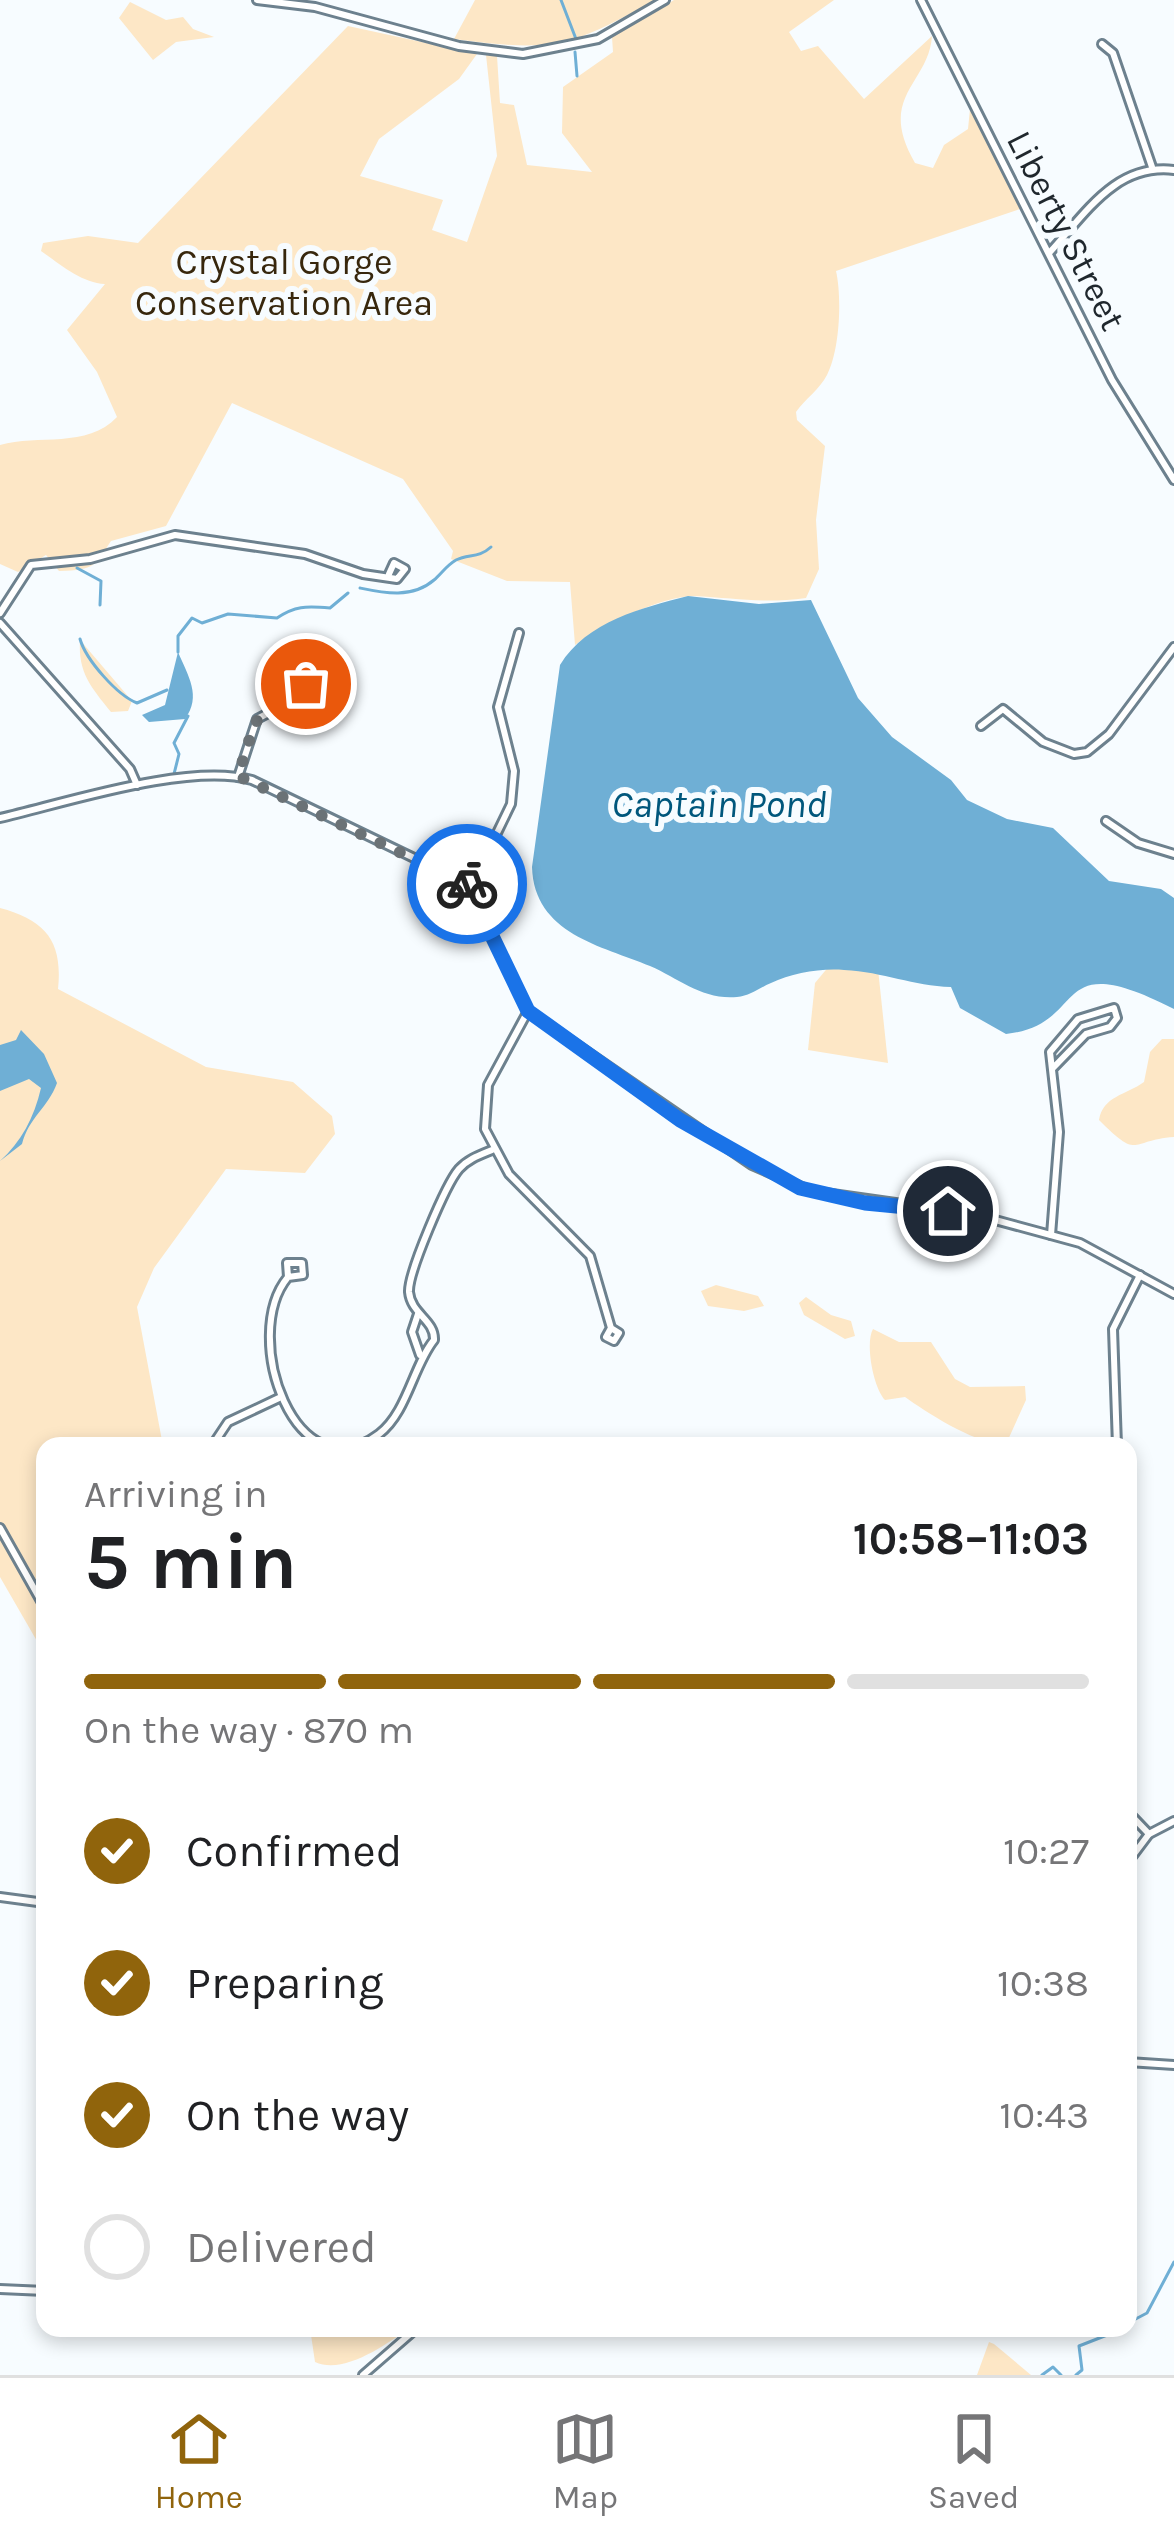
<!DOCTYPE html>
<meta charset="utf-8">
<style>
:root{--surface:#fff;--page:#f6f6f6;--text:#202124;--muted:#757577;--line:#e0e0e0;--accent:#90640c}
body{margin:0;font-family:Karla,sans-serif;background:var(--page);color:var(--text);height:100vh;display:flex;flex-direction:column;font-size:45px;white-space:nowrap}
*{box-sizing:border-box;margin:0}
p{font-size:39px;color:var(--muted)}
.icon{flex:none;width:66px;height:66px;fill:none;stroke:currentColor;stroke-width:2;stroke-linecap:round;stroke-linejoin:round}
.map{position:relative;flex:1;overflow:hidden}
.drawer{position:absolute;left:36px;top:1437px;width:1101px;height:900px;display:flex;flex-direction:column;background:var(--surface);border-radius:24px;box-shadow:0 6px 18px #0003}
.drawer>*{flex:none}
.pin{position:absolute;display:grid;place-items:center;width:102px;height:102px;color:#fff;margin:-51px;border:6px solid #fff;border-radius:50%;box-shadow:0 3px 12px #0007}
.courier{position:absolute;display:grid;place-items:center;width:120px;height:120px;margin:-60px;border:9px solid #1a73e8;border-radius:50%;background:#fff;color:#222;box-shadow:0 3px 15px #0007}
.summary em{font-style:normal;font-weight:700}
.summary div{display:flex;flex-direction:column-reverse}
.summary{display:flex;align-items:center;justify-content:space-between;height:204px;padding:0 48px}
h1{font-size:78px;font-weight:700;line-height:90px}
.bar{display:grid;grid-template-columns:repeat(4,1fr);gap:18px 12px;align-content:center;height:144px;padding:0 48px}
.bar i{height:15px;border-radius:9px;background:var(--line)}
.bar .current{background:var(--accent)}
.bar p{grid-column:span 4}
ol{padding:0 48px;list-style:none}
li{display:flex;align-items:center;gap:36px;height:132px}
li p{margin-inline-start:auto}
li .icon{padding:12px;border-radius:50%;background:var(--accent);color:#fff;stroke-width:4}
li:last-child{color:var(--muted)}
li i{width:66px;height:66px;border:6px solid var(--line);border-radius:50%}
.tabs{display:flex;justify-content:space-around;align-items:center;height:168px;border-top:3px solid var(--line);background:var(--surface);font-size:33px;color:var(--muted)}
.tabs a{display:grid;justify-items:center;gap:6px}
.tabs .current{color:var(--accent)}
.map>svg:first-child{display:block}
</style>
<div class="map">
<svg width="1174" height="2375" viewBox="0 0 1174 2375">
<rect width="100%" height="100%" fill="#f7fcff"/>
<g fill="#fde7c6">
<path d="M475,0h180c-85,48 -104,52 -201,39z"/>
<path d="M674,0h160l-45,32 12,19 17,-5 46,53 68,-63c-3,48 -56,60 -17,127l18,5 11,-23 24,-16 2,-20 50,100 -184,62c6,26 4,79 -9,104 -7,14 -22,24 -31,37l1,8 28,26 -9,74 3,49 -13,29c-42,6 -71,0 -112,-2 -31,0 -94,29 -119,49l-5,-63 -63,-1 -56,-22 2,-8 -50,-72 -171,-76 -66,123 -55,15c-16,24 -15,29 -52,30l-13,-16 -28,17 -18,-8v-119c38,-11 87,4 117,-28l-20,-45 -30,-42 38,-46c-23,-1 -44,-19 -64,-33l2,-8 45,-7 50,7 210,-217 129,28 -18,25 -80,60 -19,37 83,24 -11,30 35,12 30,-86 -11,-101 11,1 3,47 14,2 13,60 65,7 -30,-39 1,-46 50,-35 -1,-15z"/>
<path d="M130,2l36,18 17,-3 10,12 21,8 -38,5 -23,18 -34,-42z"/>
<path d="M80,640l52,61 -4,10 -17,1c-20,-25 -33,-39 -31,-72z"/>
<path d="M0,908c46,12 63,34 58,81l148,78 87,15 39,34 3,18 -30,39 -79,-4 -72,99 -17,39 26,139h-118v209l-45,-78z"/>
<path d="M830,965l48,4 10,94 -80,-13 7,-67z"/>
<path d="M1162,1039h12v98c-45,3 -34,24 -75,-17 4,-24 27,-25 45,-38l6,-30z"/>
<path d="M716,1285l42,11 6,10 -20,5 -36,-5 -7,-15z"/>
<path d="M806,1297l25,18 20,6 4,15 -10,3 -41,-24 -5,-12z"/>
<path d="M873,1329l26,13h32l24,37 15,8 55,-1 1,14 -19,42c-23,8 -81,-30 -102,-45l-20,3c-12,-13 -20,-57 -12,-71z"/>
<path d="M310,2328h100c-25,17 -66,47 -95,34z"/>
<path d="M989,2342l5,2 37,31h-54z"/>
</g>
<g fill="#6fafd5">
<path d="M688,596l71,8 52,-4 47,98 34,39 59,43 16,20 40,19 46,9 56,53 52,8 13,9v111c-127,-65 -83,16 -168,25l-46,-26 -9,-21c-38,-1 -67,-15 -107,-17 -23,-2 -52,3 -73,13 -12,5 -21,13 -34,14 -35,3 -57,-18 -87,-31 -48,-20 -116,-32 -118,-99l28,-202c27,-44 82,-57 128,-69z"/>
<path d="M178,652c10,24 24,44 7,67l-36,3 -7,-7 23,-10z"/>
<path d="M21,1030l23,24 13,29c-9,25 -28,34 -35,61l-22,17c21,-19 34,-43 41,-73l-12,-9 -29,12v-46l16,-5z"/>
</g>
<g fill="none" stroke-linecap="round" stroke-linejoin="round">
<g stroke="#6fafd5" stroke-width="3">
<path d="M561,0l15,39"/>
<path d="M575,52l2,24"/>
<path d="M77,568l24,13 -1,24"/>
<path d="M360,588c24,5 52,11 74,-8 7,-6 13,-15 22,-20 13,-6 23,-2 35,-13"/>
<path d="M80,639c6,21 37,56 57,64l30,-13"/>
<path d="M178,652v-16l14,-18 10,5 26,-9 49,4c18,-12 28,-12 53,-10l18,-15"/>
<path d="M173,778l6,-24 -5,-11 14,-27"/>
<path d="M1128,2323l19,-10 27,-51"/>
<path d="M1042,2375l11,-8 8,8"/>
<path d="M1076,2375l6,-5 -3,-24 46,-18"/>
</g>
<g stroke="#6d818e" stroke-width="12">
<g id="minor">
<path d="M257,0l58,7 144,39 64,8 75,-15 67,-39"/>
<path d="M921,0l191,380 62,100"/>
<path d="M1102,44l11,9 39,114"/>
<path d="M1050,252c36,-39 66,-89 124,-82"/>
<path d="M0,613l31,-48 59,-6 85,-24 130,19 58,20 34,5 8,-10 -11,-6 -5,11"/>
<path d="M0,623l130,146 7,16"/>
<path d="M981,726l22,-17 40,33 31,12 13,-2 22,-18 65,-87"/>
<path d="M238,777l19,-58 40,-21 14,6 5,-12 -13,-7 -6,13"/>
<path d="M0,818c65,-15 189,-56 252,-38l214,103 62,128 224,154 59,26 162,23 107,29 94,51"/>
<path d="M1106,821l32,22 36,11"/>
<path d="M459,878l38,-45 14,-29 3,-33 -16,-64 21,-74"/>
<path d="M528,1011l-40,74 -3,44 24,45 81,82 21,72 -5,9 8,4 5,-8 -8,-5"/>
<path d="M1051,1235l8,-103 -9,-80 28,-33 36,-11 3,10 -7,9 -24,7 -33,34"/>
<path d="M288,1277l-1,-14h15l1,12 -15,2c-49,59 8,220 91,157 28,-21 34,-68 55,-94 1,-20 -23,-26 -25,-48 -1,-19 37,-108 50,-123 9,-10 21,-14 33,-19"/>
<path d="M418,1314l-6,18 8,23"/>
<path d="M212,1446l16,-24 51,-24"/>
<path d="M1117,1446l-4,-117 27,-54"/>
<path d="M0,1528l45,80"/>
<path d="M1128,1812l21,22"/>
<path d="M1128,1862l21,-28 25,-13"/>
<path d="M0,1897l45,6"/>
<path d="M1128,2062l46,3"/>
<path d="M0,2289l45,2"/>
<path d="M363,2375l54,-47"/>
</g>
</g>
<use href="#minor" stroke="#fff" stroke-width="6"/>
</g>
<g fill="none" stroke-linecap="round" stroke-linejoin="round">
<path stroke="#6b7276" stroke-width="12" stroke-dasharray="0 21.6" d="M306,684l-8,5 -1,9 -42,24 -17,54 229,108"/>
<path stroke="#1a73e8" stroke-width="15" d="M467,884l61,127 152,109 120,68 65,15 83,8"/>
</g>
<g text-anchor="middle" stroke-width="12" stroke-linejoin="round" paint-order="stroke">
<g font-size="36" fill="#1f272d" stroke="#f7fcff">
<text transform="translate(1067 230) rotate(63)" y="13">Liberty Street</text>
</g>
<g font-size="36" fill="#37270d" stroke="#f7fcff">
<text x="284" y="274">Crystal Gorge<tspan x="284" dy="41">Conservation Area</tspan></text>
</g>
<g font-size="39" font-style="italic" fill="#00577c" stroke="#f7fcff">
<text x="719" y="817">Captain Pond</text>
</g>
</g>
</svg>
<div class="pin" style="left:306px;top:684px;background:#ea580c"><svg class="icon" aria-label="bag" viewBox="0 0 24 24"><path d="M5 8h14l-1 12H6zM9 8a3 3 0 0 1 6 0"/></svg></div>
<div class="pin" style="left:948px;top:1211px;background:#1f2937"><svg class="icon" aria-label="home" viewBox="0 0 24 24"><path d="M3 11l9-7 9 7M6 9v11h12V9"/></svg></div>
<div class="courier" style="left:467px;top:884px"><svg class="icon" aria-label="bike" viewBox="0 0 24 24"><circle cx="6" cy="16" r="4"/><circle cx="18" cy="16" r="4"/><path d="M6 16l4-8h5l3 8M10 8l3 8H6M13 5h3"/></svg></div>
<section class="drawer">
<div class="summary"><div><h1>5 min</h1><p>Arriving in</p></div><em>10:58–11:03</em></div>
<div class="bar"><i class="current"></i><i class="current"></i><i class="current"></i><i></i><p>On the way · 870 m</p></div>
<ol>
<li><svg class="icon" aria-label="check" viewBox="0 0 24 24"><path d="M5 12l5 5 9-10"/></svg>Confirmed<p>10:27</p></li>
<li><svg class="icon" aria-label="check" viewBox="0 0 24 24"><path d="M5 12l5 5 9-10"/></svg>Preparing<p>10:38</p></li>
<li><svg class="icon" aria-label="check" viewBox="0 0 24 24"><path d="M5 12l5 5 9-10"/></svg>On the way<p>10:43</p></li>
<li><i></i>Delivered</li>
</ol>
</section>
</div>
<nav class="tabs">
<a class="current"><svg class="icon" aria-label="home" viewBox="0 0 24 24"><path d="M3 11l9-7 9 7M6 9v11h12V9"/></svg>Home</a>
<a><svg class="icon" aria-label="map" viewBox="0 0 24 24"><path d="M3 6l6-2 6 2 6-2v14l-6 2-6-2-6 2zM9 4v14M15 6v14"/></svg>Map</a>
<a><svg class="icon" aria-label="saved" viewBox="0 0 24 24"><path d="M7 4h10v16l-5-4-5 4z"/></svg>Saved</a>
</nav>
